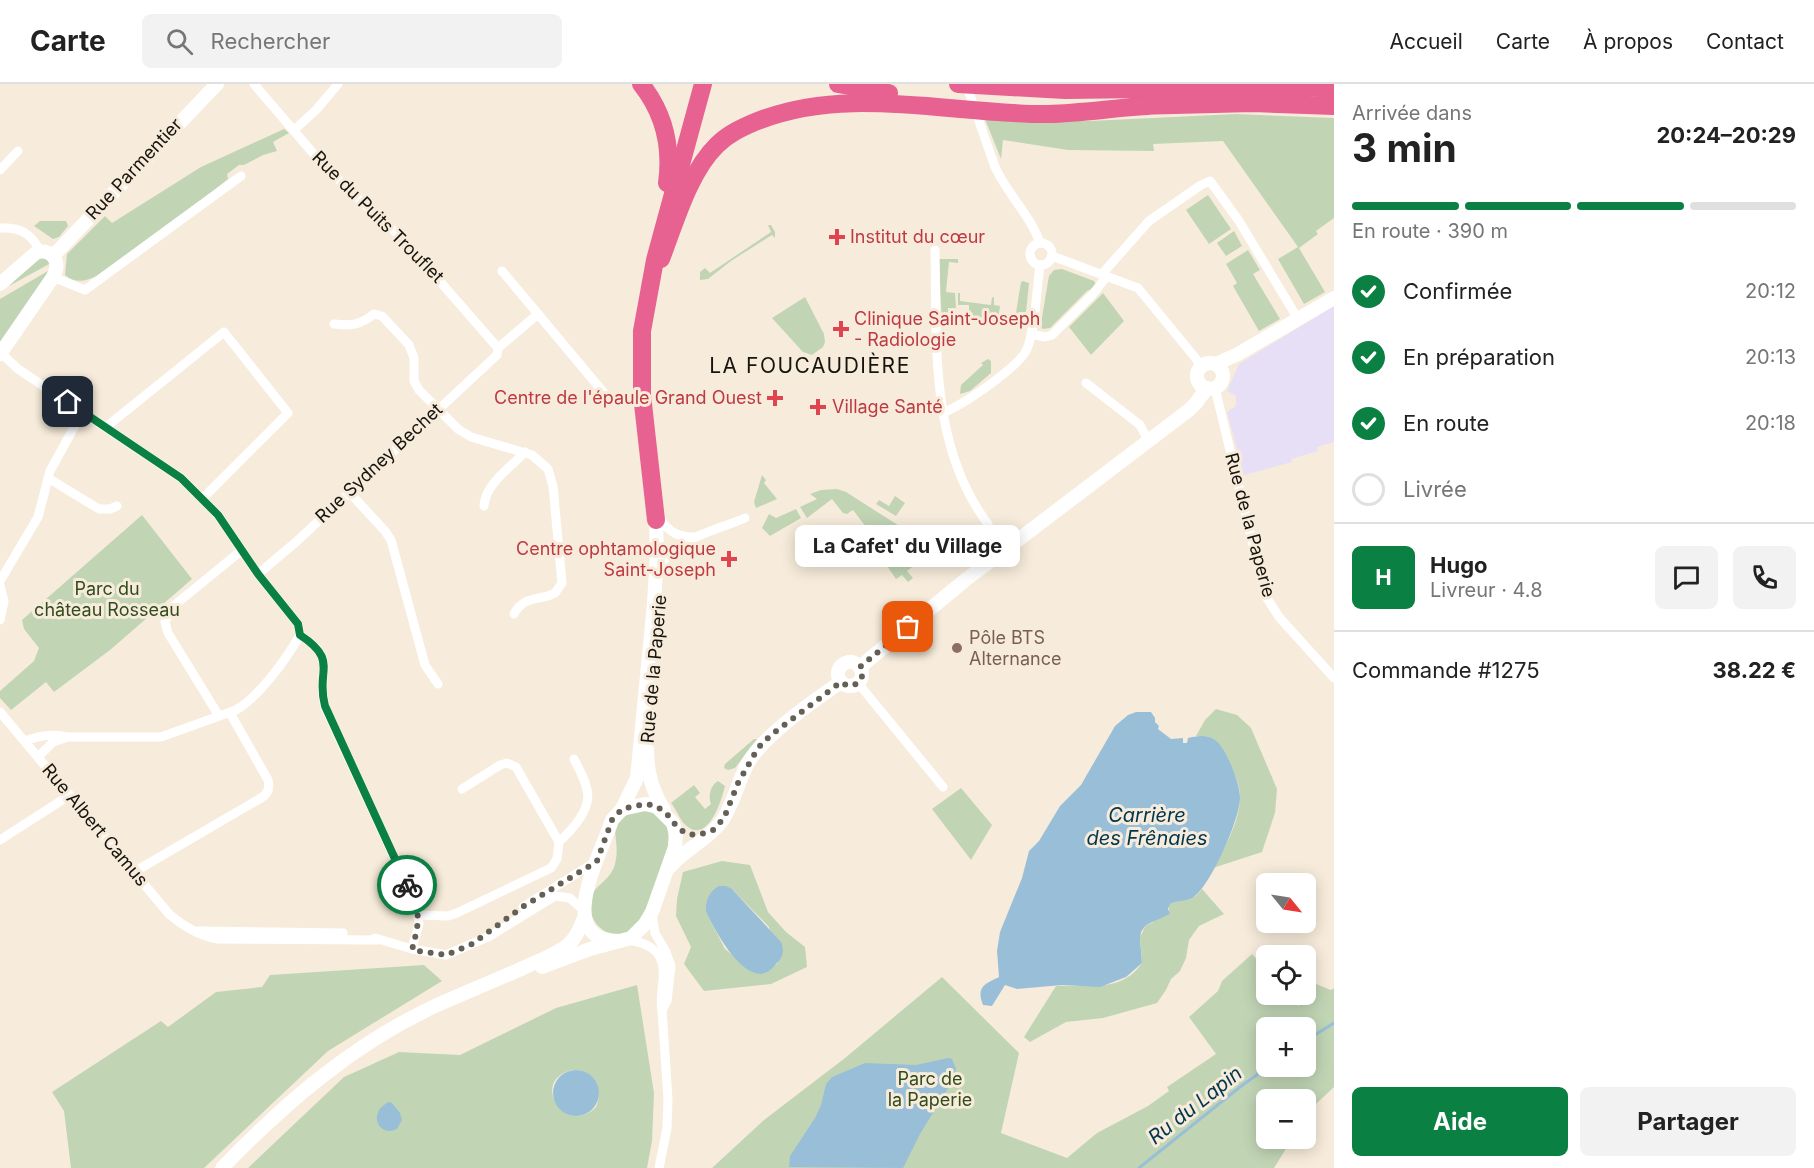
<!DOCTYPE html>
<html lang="fr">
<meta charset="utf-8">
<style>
:root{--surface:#fff;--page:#f2f2f2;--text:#222;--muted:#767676;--line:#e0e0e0;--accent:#0b8043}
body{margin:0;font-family:Inter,sans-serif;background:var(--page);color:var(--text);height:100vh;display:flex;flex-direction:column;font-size:22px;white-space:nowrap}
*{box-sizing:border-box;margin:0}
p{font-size:20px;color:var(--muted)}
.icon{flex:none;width:33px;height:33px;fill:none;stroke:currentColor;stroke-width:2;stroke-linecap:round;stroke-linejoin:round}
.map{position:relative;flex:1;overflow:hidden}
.panel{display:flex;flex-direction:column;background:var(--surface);width:480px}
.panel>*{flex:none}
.needle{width:39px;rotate:120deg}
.controls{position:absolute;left:1256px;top:789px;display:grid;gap:12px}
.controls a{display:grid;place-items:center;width:60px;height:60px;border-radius:9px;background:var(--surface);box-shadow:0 3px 15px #0003;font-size:30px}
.pin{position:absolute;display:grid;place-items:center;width:51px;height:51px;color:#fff;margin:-26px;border-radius:12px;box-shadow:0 3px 9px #0006}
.courier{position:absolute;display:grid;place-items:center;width:60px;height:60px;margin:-30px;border:4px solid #0b8043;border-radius:50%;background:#fff;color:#222;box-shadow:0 2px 8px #0007}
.bubble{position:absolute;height:42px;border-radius:9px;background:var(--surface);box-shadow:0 3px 15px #0003;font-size:20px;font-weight:700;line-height:42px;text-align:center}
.headline em{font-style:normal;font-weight:700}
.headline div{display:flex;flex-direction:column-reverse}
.headline{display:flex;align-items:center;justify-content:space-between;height:102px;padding:0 18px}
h1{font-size:39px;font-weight:700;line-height:45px}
.bar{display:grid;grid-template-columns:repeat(4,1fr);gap:9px 6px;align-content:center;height:72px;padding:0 18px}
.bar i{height:8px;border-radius:4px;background:var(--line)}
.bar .active{background:var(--accent)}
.bar p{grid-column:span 4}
.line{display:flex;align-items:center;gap:15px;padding:0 18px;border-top:2px solid var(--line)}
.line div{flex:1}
.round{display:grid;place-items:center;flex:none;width:63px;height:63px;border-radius:9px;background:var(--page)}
ol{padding:0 18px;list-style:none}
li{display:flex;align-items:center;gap:18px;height:66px}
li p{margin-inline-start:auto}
li .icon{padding:6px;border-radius:50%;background:var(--accent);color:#fff;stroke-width:4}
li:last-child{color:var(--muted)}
li i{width:33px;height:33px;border:3px solid var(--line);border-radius:50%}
.action{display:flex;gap:12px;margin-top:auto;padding:12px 18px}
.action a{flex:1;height:69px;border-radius:9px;background:var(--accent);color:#fff;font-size:24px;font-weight:700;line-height:69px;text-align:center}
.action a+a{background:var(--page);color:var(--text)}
header{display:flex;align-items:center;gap:36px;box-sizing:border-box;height:84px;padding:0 30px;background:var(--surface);border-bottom:2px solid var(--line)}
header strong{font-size:28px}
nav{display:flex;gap:33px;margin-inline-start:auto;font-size:21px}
.search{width:420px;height:54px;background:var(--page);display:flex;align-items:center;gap:15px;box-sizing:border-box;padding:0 21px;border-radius:9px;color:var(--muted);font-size:22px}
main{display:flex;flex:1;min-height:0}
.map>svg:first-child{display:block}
</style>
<header>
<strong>Carte</strong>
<div class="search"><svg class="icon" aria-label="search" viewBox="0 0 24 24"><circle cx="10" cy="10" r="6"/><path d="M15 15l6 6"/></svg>Rechercher</div>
<nav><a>Accueil</a><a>Carte</a><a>À propos</a><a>Contact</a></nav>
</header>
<main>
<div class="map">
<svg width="1334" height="1084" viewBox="0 0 1334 1084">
<rect width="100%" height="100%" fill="#f7ecdb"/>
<path fill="#e7dff5" d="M1334,222v136l-17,5 1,4 -27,8 1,3 -48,13 -17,-63 9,-6v-10l-9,-5 12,-27z"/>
<g fill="#c1d5b5" fill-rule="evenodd">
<path d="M1236,30l98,4v100l-18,13 2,3 -19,14 26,44 -21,12 -26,-45 20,-12 -75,-106 -70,3 1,7 -86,-1 -65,-10 -2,19 -16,-40 104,2z"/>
<path d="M284,45l5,4 -16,9 4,9 -14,4 -19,10h-5l-12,9 1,5 -15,12 -116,85c-12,5 -21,8 -32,-1l2,-21 38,-38 7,7 89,-56z"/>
<path d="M1208,111l23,34 -22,15 -23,-34z"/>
<path d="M40,137h26l2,5 -9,11 -6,2 -19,-13z"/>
<path d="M768,141h3l4,7v6l-3,-3 -41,26 -23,18 -8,1v-8l5,-4 5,5 61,-41z"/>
<path d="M1234,147l8,15 -16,10 -9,-13z"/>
<path d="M1248,166l12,20 -7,4 27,45 -21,12 -26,-45 4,-3 -11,-19z"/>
<path d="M43,173l8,6 -42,23 22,-22z"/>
<path d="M939,175h19v4l-9,-1 -3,30 9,1 1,15h-8l1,20 -7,-1z"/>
<path d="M1062,185l32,12 3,5 -10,5 -37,37 -7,1 -3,-3 1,-3 8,-47 5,-6z"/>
<path d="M48,187l1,2 -49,71v-45z"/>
<path d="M1023,197l6,2 -3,29 -11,7 6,-37z"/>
<path d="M958,209h2v8l31,4 1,-8 2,1v7l6,1 -2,14 -29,-4v-11h-11z"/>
<path d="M1103,209l21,28 -33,34 -22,-28z"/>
<path d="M805,213l19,37 1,8 -2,5 -11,8 -9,-3 -31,-34z"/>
<path d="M988,275l3,2v12l-21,18 -10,3 1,-9 22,-20 -2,-2z"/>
<path d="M762,391l4,5 -2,3 13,16 -21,9 -2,-6z"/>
<path d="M837,405l9,3 69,44 14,18 -22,17 6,7 -5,4 -6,-7 -6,4 -11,-16 5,-5 -37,-48 -6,4 -4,-1 -11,-14 -25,19 -7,-11 17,-8 -7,-5 11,-4z"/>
<path d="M895,412l10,7 -9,13 -20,-12 3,-4 10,6z"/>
<path d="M796,425l5,9 -31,18 -8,-8 7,-14 7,4z"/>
<path d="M142,431l50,64 -82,71 -56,42 -8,-10 -35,28 -11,-12v-7l34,-30 5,-13 -15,-19 -2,-9z"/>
<path d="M1216,625l21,6 14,13 26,61 -2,24 -13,39 -49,16c12,-21 26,-45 27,-69 1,-14 -8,-32 -15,-44 -6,-11 -16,-19 -29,-19l9,-16z"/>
<path d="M754,655h3l-22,29 -7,2 -4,-2 1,-4z"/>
<path d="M718,697l7,5c-3,13 -16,56 -37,41 -8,-5 -11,-17 -17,-24l23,-18 6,8 -5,4 10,12 6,-5c-3,-8 -1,-18 7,-23z"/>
<path d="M961,704l31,37 -21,35 -39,-51z"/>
<path d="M640,725c22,5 31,13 28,37 -9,26 -17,64 -36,83 -19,18 -49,-8 -41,-32 4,-12 20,-17 24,-33 8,-28 -15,-40 25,-55z"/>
<path d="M722,777l28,4 18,47 18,20 19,15 2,20 -36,17 -67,7 -20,-27 7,-17 -15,-31 1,-17 6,-27zM732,805l37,38 9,36 -14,11 -13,-4 -26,-21 -19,-37z"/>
<path d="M1202,805l22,25 -25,12 -10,14 -3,18 -6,13 -9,8 -5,11 -9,13 -54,15 -37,4 -36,20 -6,-5 32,-51c30,-2 65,8 86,-23l-2,-26 6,-12 6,-2 17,-13v-6l27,-8z"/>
<path d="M1252,870l14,16v24l21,1 11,11 7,-4 11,-18 15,6 3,-2v99l-18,17 -11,15v-19h-39v38l26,1 -18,29h-562l52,-48 81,-62 97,-81 77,76 -18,80 66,25 30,-25 51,-27 21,-15 -2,-4 49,-33 -27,-37 29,-26 4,-10zM1266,944h39v38h-39z"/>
<path d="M424,881l18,16 -114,70 -124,117h-133l-7,-57 -12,-19 109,-71 7,6 48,-35 46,-5 8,-12z"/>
<path d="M637,901l17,108 -2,48 -5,27h-399l96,-91 55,-25 61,3 96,-47zM572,986c22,-1 32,18 24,37 -29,30 -68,-26 -24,-37z"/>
</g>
<g fill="#99bfd8">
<path d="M1136,628h15l4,6v4l4,4 -1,3 13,10 12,-1v5h4l1,-5c8,-2 18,-4 27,2 11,7 25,44 25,57 1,20 -29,87 -45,99 -8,6 -17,4 -25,8l-2,5 2,5 -24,11 -5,7 -1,7 2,24 -16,14 -26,10 -38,-2 -45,4 -12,-4 -13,21 -9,-1c-7,-18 1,-21 16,-28l-2,-26 3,-19 22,-54 7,-27 10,-10 21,-35 21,-21 34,-59 13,-11z"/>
<path d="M719,802h7l6,3 49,53c3,8 3,14 -4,21 -4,5 -9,10 -15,11 -24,1 -47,-44 -56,-62 -1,-10 3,-21 13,-26z"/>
<path d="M948,974l4,1 4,10 -4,13 -32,52 -17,34 -114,-1 1,-11 25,-38 6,-13 5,-21 6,-7 33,-14 51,2z"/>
<circle cx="576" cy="1009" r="23"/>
<path d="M389,1018l3,1 8,10 2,7 -5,9c-19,9 -30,-17 -8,-27z"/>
</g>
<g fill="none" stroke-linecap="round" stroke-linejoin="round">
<g stroke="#99bfd8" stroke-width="3">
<path d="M1305,957l29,-18"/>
<path d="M1139,1084l101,-81 29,-21"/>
</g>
<g stroke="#fff" stroke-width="9">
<path d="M254,0l64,75 35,35 50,45 95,109 -1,7 -201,187 -38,32"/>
<path d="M966,0l29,83c12,27 35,47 45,76"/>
<path d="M294,46l22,-20 22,-26"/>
<path d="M0,86l18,-19"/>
<path d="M0,144c20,-1 31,5 40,23"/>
<circle cx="1041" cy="170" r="11"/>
<path d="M935,166c2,92 -6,196 53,274"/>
<path d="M1052,172l86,32 64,78"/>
<path d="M1102,190l47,-53 52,-36 9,-4 29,40 59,98"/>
<path d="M53,193l32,13 156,-114"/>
<path d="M538,230l71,85"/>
<path d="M334,240c18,2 26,1 40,-10l8,2 27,29 5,13v23l5,9 39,39 13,8 61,18 16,14 5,17 9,97 -7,10c-15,8 -31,2 -41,21"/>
<path d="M1031,250l14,3 7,-2 41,-41 14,-18"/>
<path d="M498,264l40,-34 -36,-43"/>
<path d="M1,269l17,16 163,109 37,37 40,59 40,50 2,11"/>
<path d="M1086,299l54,42 8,15"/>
<path d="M1215,304l50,207 14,22 55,61"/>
<path d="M942,329c20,-7 77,-46 85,-64 8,-19 10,-62 13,-84"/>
<path d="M106,343l118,-95 64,81 -86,86"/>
<path d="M48,394l51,31h11l7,-3"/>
<path d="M349,408l36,39 6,9 34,125 13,19"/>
<path d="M484,422c1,-22 27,-39 41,-54"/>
<path d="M661,436c8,12 17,17 32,17"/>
<path d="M663,478c15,-24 57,-33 82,-44"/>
<path d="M0,497l38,-64 12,-46 33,-60"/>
<path d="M0,501l4,16 -4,19"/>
<path d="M300,551c40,25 15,37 25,72l92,200 2,17 -7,25"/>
<path d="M858,599l85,104"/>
<path d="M0,628l169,202c14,12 31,22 49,25l160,1"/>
<path d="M219,632l-51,-83 -3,-11 6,-14 71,-58"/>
<path d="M25,657c14,-5 27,-8 42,-4h94l75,-27c23,-13 51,-52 64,-75"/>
<path d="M38,673l15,-15 12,-4"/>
<path d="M0,756l70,-45"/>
<path d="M559,758c13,-12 33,-33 28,-52 -2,-11 -8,-21 -13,-31"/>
<path d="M134,788l127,-74c7,-4 9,-10 7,-18l-38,-67"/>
<path d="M523,823l72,-45"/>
<path d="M652,830l3,19 11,19 5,14 -4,35 -5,9"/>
<path d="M419,831l29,1 9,-3 94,-45 6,-9 2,-17 -43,-75 -9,-4 -7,2 -38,24"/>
<path d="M198,847l145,2"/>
<path d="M375,854l37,11 34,6 44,-19 65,-40 15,2 13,12"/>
<path d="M627,856c25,3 39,13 36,41 -1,11 -3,19 -1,29l6,89 -1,29 -8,40"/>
</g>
<g stroke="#fff" stroke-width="14">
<path d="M53,172l164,-172"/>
<path d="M0,200l37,-32c17,-3 24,11 16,25l-53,77"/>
<circle cx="1210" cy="292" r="13"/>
<path d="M1216,280l22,-10 96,-56"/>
<circle cx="850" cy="590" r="12"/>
<path d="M860,583l104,-86 225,-171 7,-7 11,-15"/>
<path d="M647,665c0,24 5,41 17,61"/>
<path d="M670,783c15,-18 38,-27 51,-45 12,-16 17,-41 27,-59 16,-28 65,-62 93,-81"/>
<path d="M620,857c-69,0 -18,-88 -8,-121l10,-11 15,-31 17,-174 3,-51 -1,-33"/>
<path d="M542,883l48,-18 41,-11 14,-14 7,-12 23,-65 1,-12 -3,-12 -17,-17 -11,-2 -23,5"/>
<path d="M222,1084c63,-65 131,-124 213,-162 29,-13 59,-25 88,-38 15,-7 32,-13 45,-23 8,-7 12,-17 16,-27"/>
</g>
<g stroke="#e76191" stroke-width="18">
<path d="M641,0c23,29 31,63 26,99"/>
<path d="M838,0l51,9"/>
<path d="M958,0l107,6 241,-3 28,2"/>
<path d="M1135,22l118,-3 81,3"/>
<path d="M661,175c14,-36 28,-87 56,-114 11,-11 24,-17 38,-23 93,-38 196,-7 293,-8 33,-1 66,-6 99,-8"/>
<path d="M656,436l-14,-125v-64l13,-71 48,-176"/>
</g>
</g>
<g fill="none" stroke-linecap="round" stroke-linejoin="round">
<path stroke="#656056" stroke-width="6" stroke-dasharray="0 10.8" d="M407,801c14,30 13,33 5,65l34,5 26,-11 52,-38 67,-41 6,-4 15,-41 10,-11 23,-5 11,2 10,7 12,15 9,6 12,1 14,-5 11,-12 14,-35 20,-35 13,-13 70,-53 7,4 9,-2 5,-7 -2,-10 48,-40"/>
<path stroke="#0b8043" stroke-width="8" d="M68,318l113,76 37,37 40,59 40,50 2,11c40,26 15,36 25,71l82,179"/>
</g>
<g fill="#e0444e" stroke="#f7ecdb" stroke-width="2">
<path d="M834 144h6v6h6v6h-6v6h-6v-6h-6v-6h6z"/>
<path d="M838 236h6v6h6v6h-6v6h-6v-6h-6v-6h6z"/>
<path d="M772 305h6v6h6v6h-6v6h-6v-6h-6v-6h6z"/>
<path d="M815 314h6v6h6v6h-6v6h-6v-6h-6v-6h6z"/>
<path d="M726 466h6v6h6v6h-6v6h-6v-6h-6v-6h6z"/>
</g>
<circle fill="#8d6e63" stroke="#f7ecdb" stroke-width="2" cx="957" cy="564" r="6"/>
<g text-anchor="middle" stroke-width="6" stroke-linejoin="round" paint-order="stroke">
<g font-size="18" fill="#17140e" stroke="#f7ecdb">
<text transform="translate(134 85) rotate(-47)" y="6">Rue Parmentier</text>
<text transform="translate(378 133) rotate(45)" y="6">Rue du Puits Trouflet</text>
<text transform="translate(379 379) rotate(-43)" y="6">Rue Sydney Bechet</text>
<text transform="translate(1250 441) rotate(75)" y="6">Rue de la Paperie</text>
<text transform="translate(654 585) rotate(-85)" y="6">Rue de la Paperie</text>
<text transform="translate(95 741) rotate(50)" y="6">Rue Albert Camus</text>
</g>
<g font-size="18" fill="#be3a42" stroke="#f7ecdb" text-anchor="start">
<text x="850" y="159">Institut du cœur</text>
<text x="854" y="241">Clinique Saint-Joseph<tspan x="854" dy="21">- Radiologie</tspan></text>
<text x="762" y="320" text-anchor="end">Centre de l'épaule Grand Ouest</text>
<text x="832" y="329">Village Santé</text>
<text x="716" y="471" text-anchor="end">Centre ophtamologique<tspan x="716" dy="21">Saint-Joseph</tspan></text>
</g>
<g font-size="18" fill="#304c1b" stroke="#f7ecdb">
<text x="107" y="511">Parc du<tspan x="107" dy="21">château Rosseau</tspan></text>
<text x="930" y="1001">Parc de<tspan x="930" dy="21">la Paperie</tspan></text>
</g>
<g font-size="18" fill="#785e54" stroke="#f7ecdb" text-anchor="start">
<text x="969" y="560">Pôle BTS<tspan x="969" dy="21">Alternance</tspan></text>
</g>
<g font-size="20" font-style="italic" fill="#02354e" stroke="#f7ecdb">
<text x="1147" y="738">Carrière<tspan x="1147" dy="23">des Frênaies</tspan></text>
<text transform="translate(1195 1021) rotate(-38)" y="7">Ru du Lapin</text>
</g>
<g font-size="21" letter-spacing="1.5" fill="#17140e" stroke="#f7ecdb">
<text x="810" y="289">LA FOUCAUDIÈRE</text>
</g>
</g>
</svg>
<div class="controls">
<a><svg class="needle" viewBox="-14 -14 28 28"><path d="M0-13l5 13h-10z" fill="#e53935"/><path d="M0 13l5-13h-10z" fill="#767676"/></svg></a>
<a><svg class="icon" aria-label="locate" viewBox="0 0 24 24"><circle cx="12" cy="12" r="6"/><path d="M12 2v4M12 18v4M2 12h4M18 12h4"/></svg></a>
<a>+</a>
<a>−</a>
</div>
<div class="pin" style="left:908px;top:543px;background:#ea580c"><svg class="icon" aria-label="bag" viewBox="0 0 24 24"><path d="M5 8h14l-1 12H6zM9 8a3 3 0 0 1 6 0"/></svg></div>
<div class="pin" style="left:68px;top:318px;background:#1f2937"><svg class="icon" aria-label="home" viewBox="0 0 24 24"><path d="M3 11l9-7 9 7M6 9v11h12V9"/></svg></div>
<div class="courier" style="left:407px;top:801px"><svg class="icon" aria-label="bike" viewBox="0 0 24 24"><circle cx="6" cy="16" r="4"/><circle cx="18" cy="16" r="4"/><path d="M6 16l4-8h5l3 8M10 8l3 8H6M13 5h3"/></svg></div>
<div class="bubble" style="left:795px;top:441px;width:225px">La Cafet' du Village</div>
</div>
<section class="panel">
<div class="headline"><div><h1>3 min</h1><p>Arrivée dans</p></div><em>20:24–20:29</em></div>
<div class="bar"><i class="active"></i><i class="active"></i><i class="active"></i><i></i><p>En route · 390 m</p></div>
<ol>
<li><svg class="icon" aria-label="check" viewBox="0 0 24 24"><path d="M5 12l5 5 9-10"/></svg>Confirmée<p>20:12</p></li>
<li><svg class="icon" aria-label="check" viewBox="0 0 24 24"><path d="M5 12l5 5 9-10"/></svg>En préparation<p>20:13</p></li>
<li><svg class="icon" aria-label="check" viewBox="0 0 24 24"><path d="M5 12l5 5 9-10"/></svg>En route<p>20:18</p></li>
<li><i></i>Livrée</li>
</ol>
<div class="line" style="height:108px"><b class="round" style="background:var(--accent);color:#fff">H</b><div><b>Hugo</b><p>Livreur · 4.8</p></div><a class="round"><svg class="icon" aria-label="chat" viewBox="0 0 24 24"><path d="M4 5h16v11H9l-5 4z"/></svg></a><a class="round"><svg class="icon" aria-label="phone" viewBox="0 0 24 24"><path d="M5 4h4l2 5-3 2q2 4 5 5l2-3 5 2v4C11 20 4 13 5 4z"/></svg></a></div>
<div class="line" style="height:78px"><div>Commande #1275</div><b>38.22 €</b></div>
<div class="action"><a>Aide</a><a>Partager</a></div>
</section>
</main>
